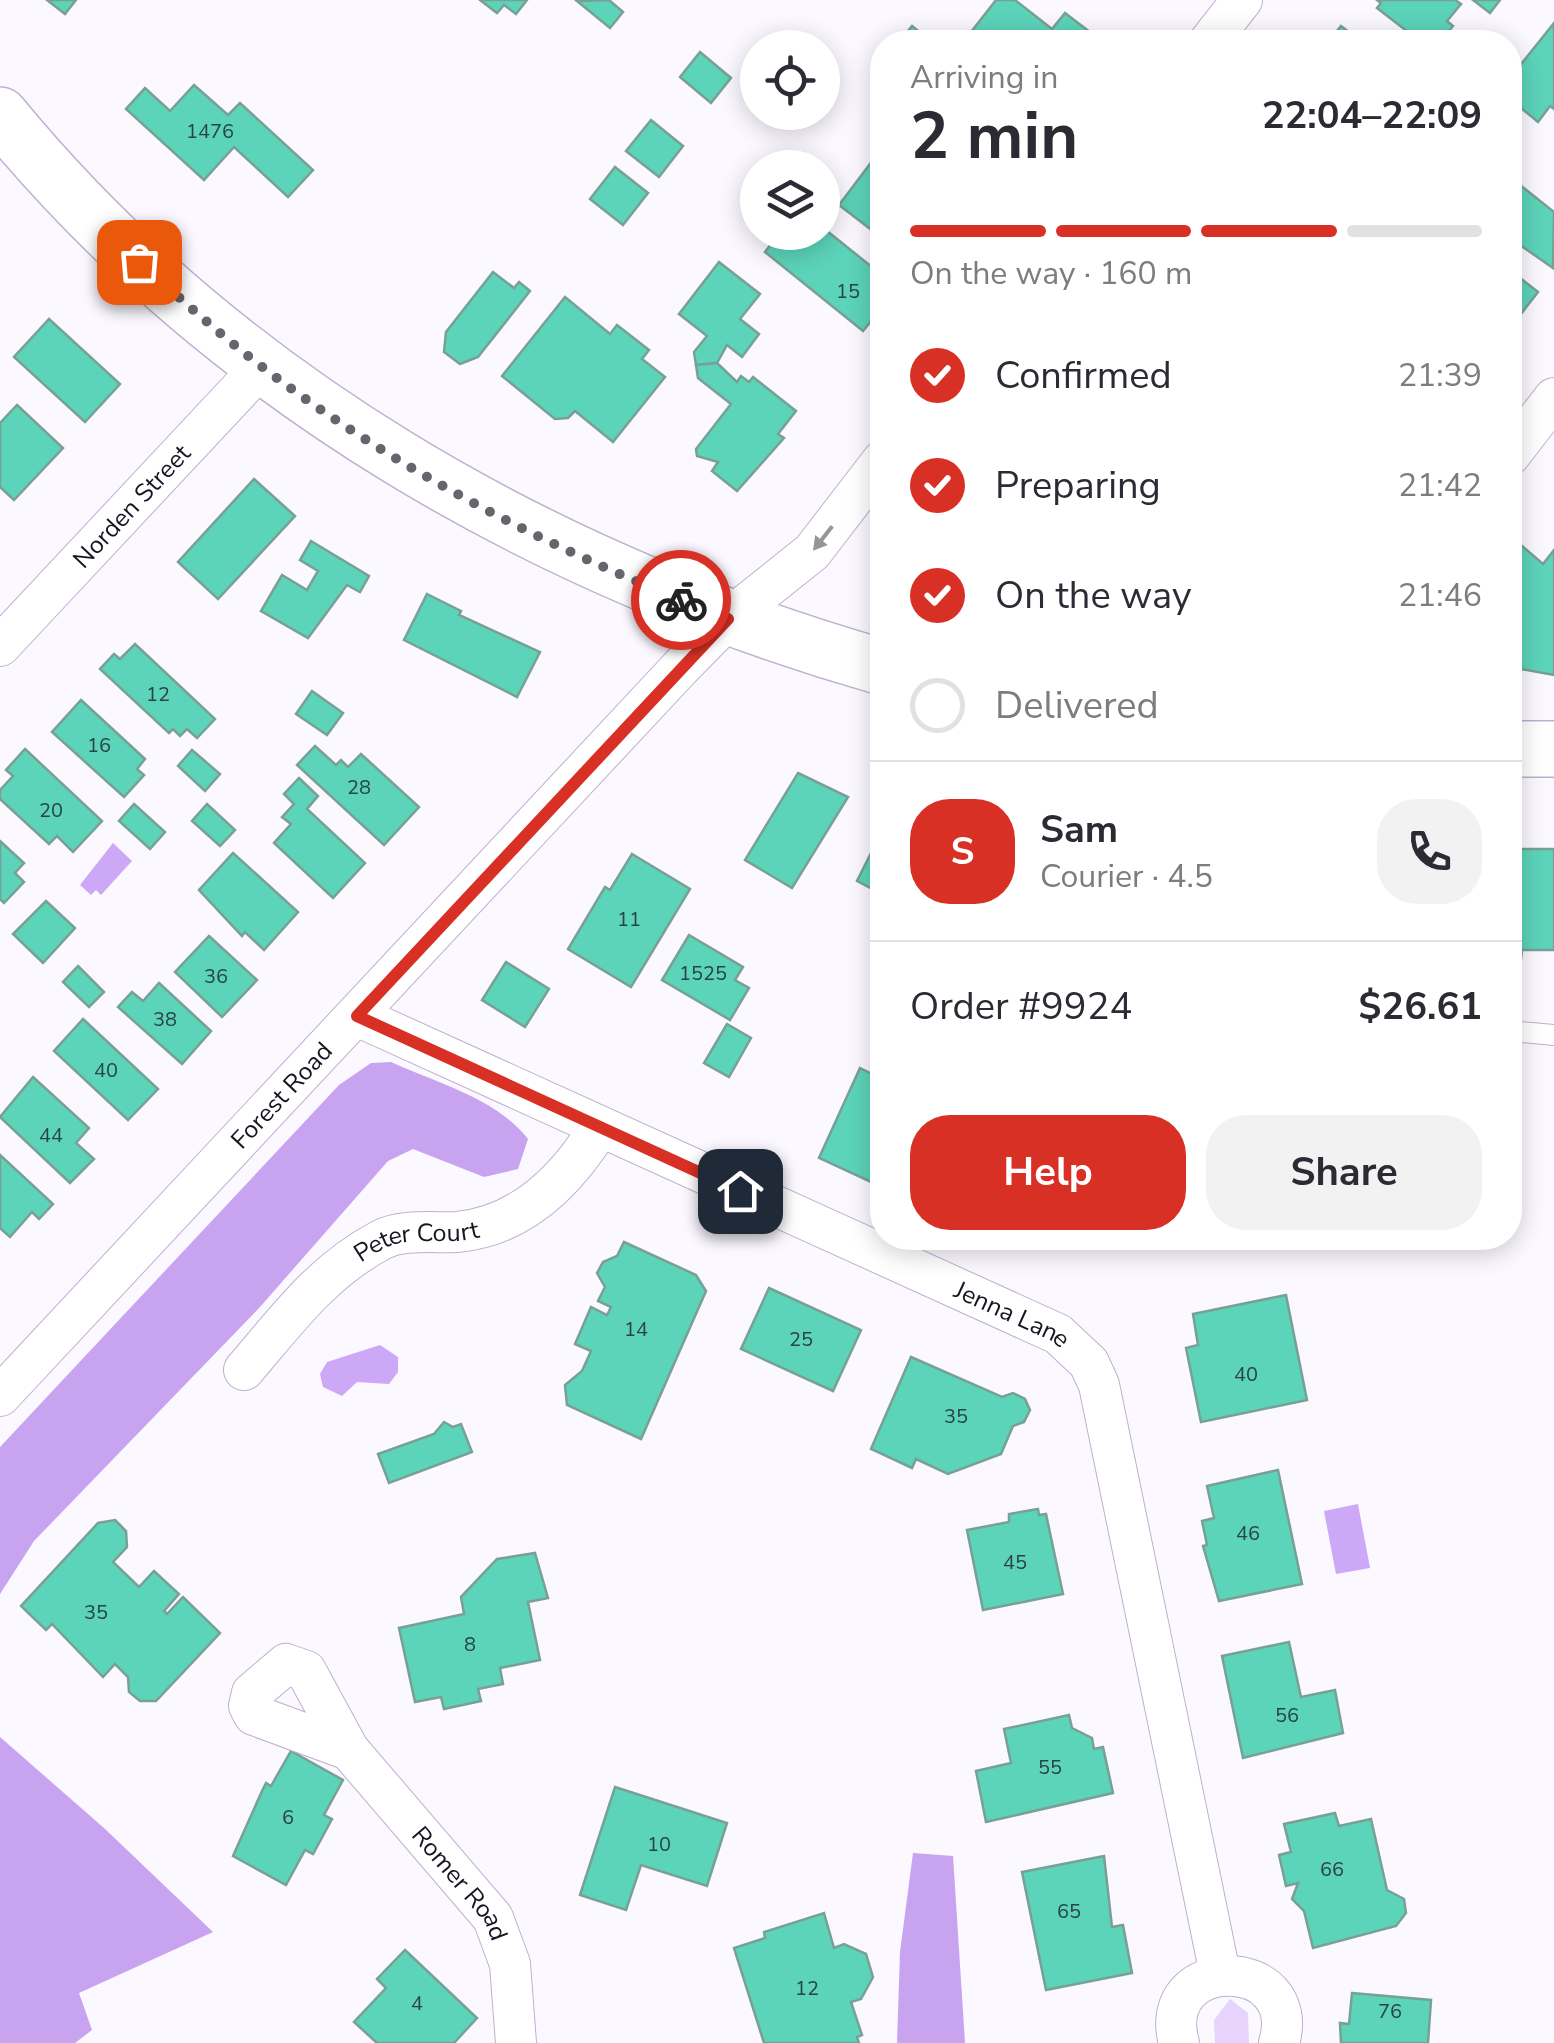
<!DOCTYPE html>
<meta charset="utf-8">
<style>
:root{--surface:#fff;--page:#f2f2f3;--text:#2b2b33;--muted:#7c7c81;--line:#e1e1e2;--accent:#d93025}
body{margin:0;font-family:"Nunito Sans",sans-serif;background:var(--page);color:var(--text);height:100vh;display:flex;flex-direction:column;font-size:38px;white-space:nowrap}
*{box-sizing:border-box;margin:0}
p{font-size:32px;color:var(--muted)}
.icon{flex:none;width:55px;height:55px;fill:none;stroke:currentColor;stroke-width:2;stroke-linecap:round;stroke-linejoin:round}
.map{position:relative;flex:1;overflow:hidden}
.drawer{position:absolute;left:870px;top:30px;width:652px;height:1220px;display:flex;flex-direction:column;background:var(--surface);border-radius:40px;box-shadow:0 5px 25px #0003}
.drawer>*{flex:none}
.buttons{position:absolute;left:740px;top:30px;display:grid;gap:20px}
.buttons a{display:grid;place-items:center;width:100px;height:100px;border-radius:50%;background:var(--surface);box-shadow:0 5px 25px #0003;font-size:50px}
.pin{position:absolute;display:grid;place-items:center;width:85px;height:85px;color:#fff;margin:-42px;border-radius:20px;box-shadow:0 5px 15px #0006}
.courier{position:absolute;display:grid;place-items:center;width:100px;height:100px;margin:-50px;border:8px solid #d93025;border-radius:50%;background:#fff;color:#222;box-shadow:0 2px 12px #0007}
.head em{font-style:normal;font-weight:700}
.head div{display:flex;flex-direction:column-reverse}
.head{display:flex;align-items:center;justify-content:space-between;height:170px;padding:0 40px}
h1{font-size:65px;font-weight:700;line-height:75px}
.bar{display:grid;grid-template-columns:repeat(4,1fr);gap:15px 10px;align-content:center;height:120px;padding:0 40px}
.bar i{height:12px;border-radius:8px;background:var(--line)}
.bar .selected{background:var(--accent)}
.bar p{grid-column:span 4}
.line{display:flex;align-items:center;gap:25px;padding:0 40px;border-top:2px solid var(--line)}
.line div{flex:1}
.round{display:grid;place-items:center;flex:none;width:105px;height:105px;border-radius:40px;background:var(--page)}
ol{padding:0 40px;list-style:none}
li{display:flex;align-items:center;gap:30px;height:110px}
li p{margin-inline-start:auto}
li .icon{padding:10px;border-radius:50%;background:var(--accent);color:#fff;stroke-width:4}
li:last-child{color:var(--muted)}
li i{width:55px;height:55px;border:5px solid var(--line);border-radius:50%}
.cta{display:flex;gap:20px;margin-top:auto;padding:20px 40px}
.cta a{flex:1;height:115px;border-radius:40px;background:var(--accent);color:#fff;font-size:40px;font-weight:700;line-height:115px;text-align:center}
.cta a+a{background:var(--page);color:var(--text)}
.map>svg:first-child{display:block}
</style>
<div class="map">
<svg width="1554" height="2043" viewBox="0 0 1554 2043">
<rect width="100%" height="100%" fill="#fbf8ff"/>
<path fill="#e6d4fc" d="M1230,1999l18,14 1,30h-34l-1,-23z"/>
<g fill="#c8a3f0">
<path d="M391,1062c46,21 105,36 137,77l-10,30 -34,8 -71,-28 -25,12 -128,146 -226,234 -34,53v-147l339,-362 32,-22z"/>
<path d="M0,1737l104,91 109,104 -134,61 13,37 -17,13h-75z"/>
<path d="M913,1853l40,3 12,187h-68l3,-91z"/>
</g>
<g fill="#cda8f6">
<path d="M113,843l19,18 -31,34 -5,-5 -5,5 -11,-10z"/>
<path d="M380,1345l18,12v15l-9,12 -32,-2 -15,14 -19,-9 -3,-13 7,-12z"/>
<path d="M1358,1504l12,64 -34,6 -12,-63z"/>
</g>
<g fill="#5cd4ba" stroke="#78a096" stroke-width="2.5">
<path d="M47,0h29l-11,14z"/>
<path d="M480,0h47l-11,14 -12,-9 -7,8z"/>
<path d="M609,0l14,12 -13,16 -33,-27z"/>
<path d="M996,0h19l37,29 13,-16 30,23 -5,6h-106l-13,-10z"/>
<path d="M1377,0h78l6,4 -14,17 6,5 -13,16h-19l-44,-34 4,-5z"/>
<path d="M1473,0h27l-10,13z"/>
<path d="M1554,23v86l-4,-3 -12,16 -28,-23v-21z"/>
<path d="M912,26l20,16h-33z"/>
<path d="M1341,26l21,16h-34z"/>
<path d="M700,52l31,26 -20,25 -31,-26z"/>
<path d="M194,85l34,30 12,-12 73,67 -25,27 -54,-50 -30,33 -78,-71 19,-21 25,23z"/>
<path d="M651,120l32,26 -24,31 -33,-26z"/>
<path d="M882,148v90l-43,-33z"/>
<path d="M615,167l33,26 -25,32 -33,-26z"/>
<path d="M1510,177l44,35 -1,56 -43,-30z"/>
<path d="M822,227l60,48v33l-19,23 -98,-79 15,-20h42z"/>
<path d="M719,262l41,32 -20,25 19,15 -17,23 -15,-12 -10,18 -21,2 -2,-13 13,-16 -28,-22z"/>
<path d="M1510,270l28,22 -28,36z"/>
<path d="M493,272l21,16 5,-6 11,9 -52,66 -18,7 -16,-12 2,-20z"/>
<path d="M565,297l45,37 7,-9 32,25 -7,9 23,18 -52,65 -38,-31 -7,7 -13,1 -53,-43z"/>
<path d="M49,319l71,65 -35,38 -71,-65z"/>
<path d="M717,363l20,19 4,-6 8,6 4,-5 43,34 -18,23 6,4 -47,53 -25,-20 6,-9 -21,-6 -1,-7 35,-45 -33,-26 -2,-13z"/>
<path d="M17,405l46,43 -49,52 -14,-13v-64z"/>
<path d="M254,479l41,37 -77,83 -40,-37z"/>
<path d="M311,541l58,35 -9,16 -13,-7 -39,53 -47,-27 21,-36 25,15 11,-19 -18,-11z"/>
<path d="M1522,546l21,18 11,-14v125l-44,-8v-107z"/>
<path d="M427,594l34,17 -2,4 81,37 -23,45 -113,-57z"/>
<path d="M135,644l80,75 -18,19 -10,-9 -7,7 -7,-7 -4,4 -69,-64 14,-15 6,5z"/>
<path d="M312,691l31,22 -16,22 -31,-21z"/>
<path d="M81,700l64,59 -8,10 7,6 -20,22 -72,-65z"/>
<path d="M315,746l21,19 5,-5 7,7 13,-13 58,53 -35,38 -87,-80z"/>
<path d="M25,749l77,72 -29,31 -16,-16 -8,8 -49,-45v-9l13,-14 -7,-6z"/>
<path d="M192,750l28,24 -15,17 -27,-25z"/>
<path d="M798,773l50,24 -56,91 -47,-28z"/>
<path d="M299,778l19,18 -11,13 58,54 -32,35 -59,-55 17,-19 -9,-7 12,-13 -10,-10z"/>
<path d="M134,804l31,28 -15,17 -31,-28z"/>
<path d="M207,804l28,26 -15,16 -28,-25z"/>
<path d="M882,831v63l-25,-13z"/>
<path d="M0,841l24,22 -9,10 9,9 -20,21 -4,-4z"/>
<path d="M1510,849h44v101h-32l-1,9 -11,1z"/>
<path d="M233,853l65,59 -34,38 -19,-18 -3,4 -43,-46z"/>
<path d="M632,854l58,35 -59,98 -63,-38 37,-62 5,3z"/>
<path d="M46,901l29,27 -32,35 -30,-29z"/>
<path d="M689,935l54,32 -8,13 14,8 -19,32 -68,-40z"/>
<path d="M209,936l48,44 -35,37 -47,-45z"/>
<path d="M506,962l43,27 -24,38 -43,-27z"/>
<path d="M78,966l26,26 -15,15 -26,-25z"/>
<path d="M159,983l52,48 -29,33 -64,-57 14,-15 11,9z"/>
<path d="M83,1019l75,70 -30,31 -74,-69z"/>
<path d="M727,1024l24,14 -22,39 -25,-14z"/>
<path d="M860,1068l22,11v108l-63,-29z"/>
<path d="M33,1077l56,51 -13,15 18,16 -24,24 -70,-66z"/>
<path d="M0,1155l53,49 -14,15 -7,-7 -22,25 -10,-9z"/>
<path d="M624,1242l72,33 10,16 -65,148 -74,-34 -2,-20 17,-14 9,-20 -16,-7 16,-37 16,8 4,-8 -13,-6 7,-14 -8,-14 6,-11 14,-6z"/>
<path d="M769,1288l92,42 -28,61 -92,-42z"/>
<path d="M1286,1295l21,105 -106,22 -15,-74 12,-3 -5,-31z"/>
<path d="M911,1357l91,40 11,-4 12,6 5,11 -6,12 -11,4 -12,28 -53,20 -32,-15 -4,9 -41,-19z"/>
<path d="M444,1422l9,5 8,-3 11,28 -83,31 -11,-29 56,-20z"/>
<path d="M1278,1470l24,114 -83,17 -16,-55 4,-1 -5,-24 12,-3 -7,-32z"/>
<path d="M1038,1509l1,6 7,-1 17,80 -80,16 -16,-80 42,-8v-8z"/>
<path d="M115,1520l11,11 1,16 -14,15 26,25 15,-16 25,23 -15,17 3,3 16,-17 37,36 -64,68h-16l-11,-9 -1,-15 -13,-13 -12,13 -51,-53 -6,6 -25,-24 77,-83z"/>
<path d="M535,1553l13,45 -20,4 12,58 -40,8 3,16 -25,5 3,12 -37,8 -3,-12 -26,5 -16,-74 65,-14 -3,-17 36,-38z"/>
<path d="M1289,1642l12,55 34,-7 8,43 -100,25 -21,-102z"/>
<path d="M1069,1715l3,13 20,10 2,11 9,-2 10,46 -127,29 -10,-51 35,-8 -7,-34z"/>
<path d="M291,1751l52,29 -19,35 8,4 -19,35 -8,-4 -19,35 -53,-29 29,-65 4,-8 5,3z"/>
<path d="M615,1787l112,36 -20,63 -66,-21 -15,45 -46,-15z"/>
<path d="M1335,1813l4,13 32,-7 16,71 17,9 2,14 -10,13 -83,22 -9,-37 -12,-12 6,-16 -12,3 -7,-31 12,-3 -7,-28z"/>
<path d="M1104,1856l8,71 11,-2 9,48 -86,17 -24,-118z"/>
<path d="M824,1913l10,35 10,-4 22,10 7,23 -12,22 -10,3 11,33 -5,2 2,6h-95l-30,-95 31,-10 -1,-6z"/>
<path d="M405,1950l72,68 -23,25h-77l-23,-21 32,-34 -9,-9z"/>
<path d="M1352,1993l79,7 -3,43h-87l-1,-20 9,1z"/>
</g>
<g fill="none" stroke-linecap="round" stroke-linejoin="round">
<g stroke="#beb0d0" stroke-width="22">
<path id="service" d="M1510,1031l44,4"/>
</g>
<g stroke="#beb0d0" stroke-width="42">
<g id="minor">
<path d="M1209,42l33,-42"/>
<path d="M1510,455l44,-57"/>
<path id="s1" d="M0,646l262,-280"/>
<path id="s2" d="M357,1016l701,318 31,29 10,22 121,589"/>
<path id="s3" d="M244,1370c42,-49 78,-99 137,-130 20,-11 53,-7 76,-8 65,-6 110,-52 142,-104"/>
<path id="s4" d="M0,1396l679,-727 49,-50 84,-67 70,-91"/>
<path id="s5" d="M349,1750l-95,-35 -5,-9 3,-13 34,-29 20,7 43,79 144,168 17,46 6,79"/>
<path d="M1179,2043c-25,-91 126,-88 100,0"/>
</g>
</g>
<g stroke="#beb0d0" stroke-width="58">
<g id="secondary">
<path d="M0,115c226,275 544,455 882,552"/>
<path d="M1510,749h44"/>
</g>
</g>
<use href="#service" stroke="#fff" stroke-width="20"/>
<use href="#minor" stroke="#fff" stroke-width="40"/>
<use href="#secondary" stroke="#fff" stroke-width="55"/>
</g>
<defs><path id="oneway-solid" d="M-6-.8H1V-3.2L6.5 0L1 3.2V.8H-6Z" transform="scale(2.5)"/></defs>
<use fill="#98959a" href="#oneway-solid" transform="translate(823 538) rotate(128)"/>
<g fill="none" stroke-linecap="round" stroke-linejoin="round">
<path stroke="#68646d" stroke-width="10" stroke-dasharray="0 18" d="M139,262c40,35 80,72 122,104 127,98 272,174 420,234"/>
<path stroke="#d93025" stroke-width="12" d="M681,600l47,19 -371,397 383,175"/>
</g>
<g text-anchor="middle" stroke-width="9" stroke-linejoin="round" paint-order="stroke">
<g font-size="20" fill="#2a4446">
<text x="210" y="138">1476</text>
<text x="848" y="298">15</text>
<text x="158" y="701">12</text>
<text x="99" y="752">16</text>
<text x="359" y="794">28</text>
<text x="51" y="817">20</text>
<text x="629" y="926">11</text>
<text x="703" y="980">1525</text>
<text x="216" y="983">36</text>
<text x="165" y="1026">38</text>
<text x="106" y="1077">40</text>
<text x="51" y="1142">44</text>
<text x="636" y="1336">14</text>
<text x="801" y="1346">25</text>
<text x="1246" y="1381">40</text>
<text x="956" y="1423">35</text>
<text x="1248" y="1540">46</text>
<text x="1015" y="1569">45</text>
<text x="96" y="1619">35</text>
<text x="470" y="1651">8</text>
<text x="1287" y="1722">56</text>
<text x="1050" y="1774">55</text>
<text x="288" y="1824">6</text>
<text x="659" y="1851">10</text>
<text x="1332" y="1876">66</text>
<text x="1069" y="1918">65</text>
<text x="807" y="1995">12</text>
<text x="417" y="2010">4</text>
<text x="1390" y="2018">76</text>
</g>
<g font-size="25" fill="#19141f" stroke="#fbf8ff">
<text dy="9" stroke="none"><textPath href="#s1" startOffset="192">Norden Street</textPath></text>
<text dy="9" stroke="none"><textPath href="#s4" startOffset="412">Forest Road</textPath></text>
<text dy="9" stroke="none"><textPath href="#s3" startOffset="225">Peter Court</textPath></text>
<text dy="9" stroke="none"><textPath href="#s2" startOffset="720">Jenna Lane</textPath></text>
<text dy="9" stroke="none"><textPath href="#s5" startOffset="455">Romer Road</textPath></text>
</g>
</g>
</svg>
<div class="buttons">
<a><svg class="icon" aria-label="locate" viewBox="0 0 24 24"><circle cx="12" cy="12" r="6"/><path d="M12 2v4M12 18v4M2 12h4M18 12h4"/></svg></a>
<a><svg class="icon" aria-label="layers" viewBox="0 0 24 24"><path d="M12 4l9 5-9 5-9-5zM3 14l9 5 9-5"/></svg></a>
</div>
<div class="pin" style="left:139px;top:262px;background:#ea580c"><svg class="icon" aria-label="bag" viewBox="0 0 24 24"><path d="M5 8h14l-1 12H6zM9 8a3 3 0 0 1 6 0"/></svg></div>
<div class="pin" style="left:740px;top:1191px;background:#1f2937"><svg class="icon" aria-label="home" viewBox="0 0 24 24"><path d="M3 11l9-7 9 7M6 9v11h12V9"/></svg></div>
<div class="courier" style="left:681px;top:600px"><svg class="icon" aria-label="bike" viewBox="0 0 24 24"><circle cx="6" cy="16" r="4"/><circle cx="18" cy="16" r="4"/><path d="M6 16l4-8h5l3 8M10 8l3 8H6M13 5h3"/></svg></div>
<section class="drawer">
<div class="head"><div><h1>2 min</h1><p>Arriving in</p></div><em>22:04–22:09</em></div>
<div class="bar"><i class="selected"></i><i class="selected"></i><i class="selected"></i><i></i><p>On the way · 160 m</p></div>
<ol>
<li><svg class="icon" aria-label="check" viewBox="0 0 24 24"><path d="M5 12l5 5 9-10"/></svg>Confirmed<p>21:39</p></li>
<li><svg class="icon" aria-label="check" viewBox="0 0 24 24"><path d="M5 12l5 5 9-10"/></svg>Preparing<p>21:42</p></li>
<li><svg class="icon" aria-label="check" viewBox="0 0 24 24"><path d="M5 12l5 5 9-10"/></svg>On the way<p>21:46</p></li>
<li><i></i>Delivered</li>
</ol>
<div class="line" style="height:180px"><b class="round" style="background:var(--accent);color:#fff">S</b><div><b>Sam</b><p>Courier · 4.5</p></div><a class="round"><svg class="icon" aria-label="phone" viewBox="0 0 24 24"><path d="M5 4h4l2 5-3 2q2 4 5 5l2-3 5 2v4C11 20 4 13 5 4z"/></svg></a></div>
<div class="line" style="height:130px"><div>Order #9924</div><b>$26.61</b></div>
<div class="cta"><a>Help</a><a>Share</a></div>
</section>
</div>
